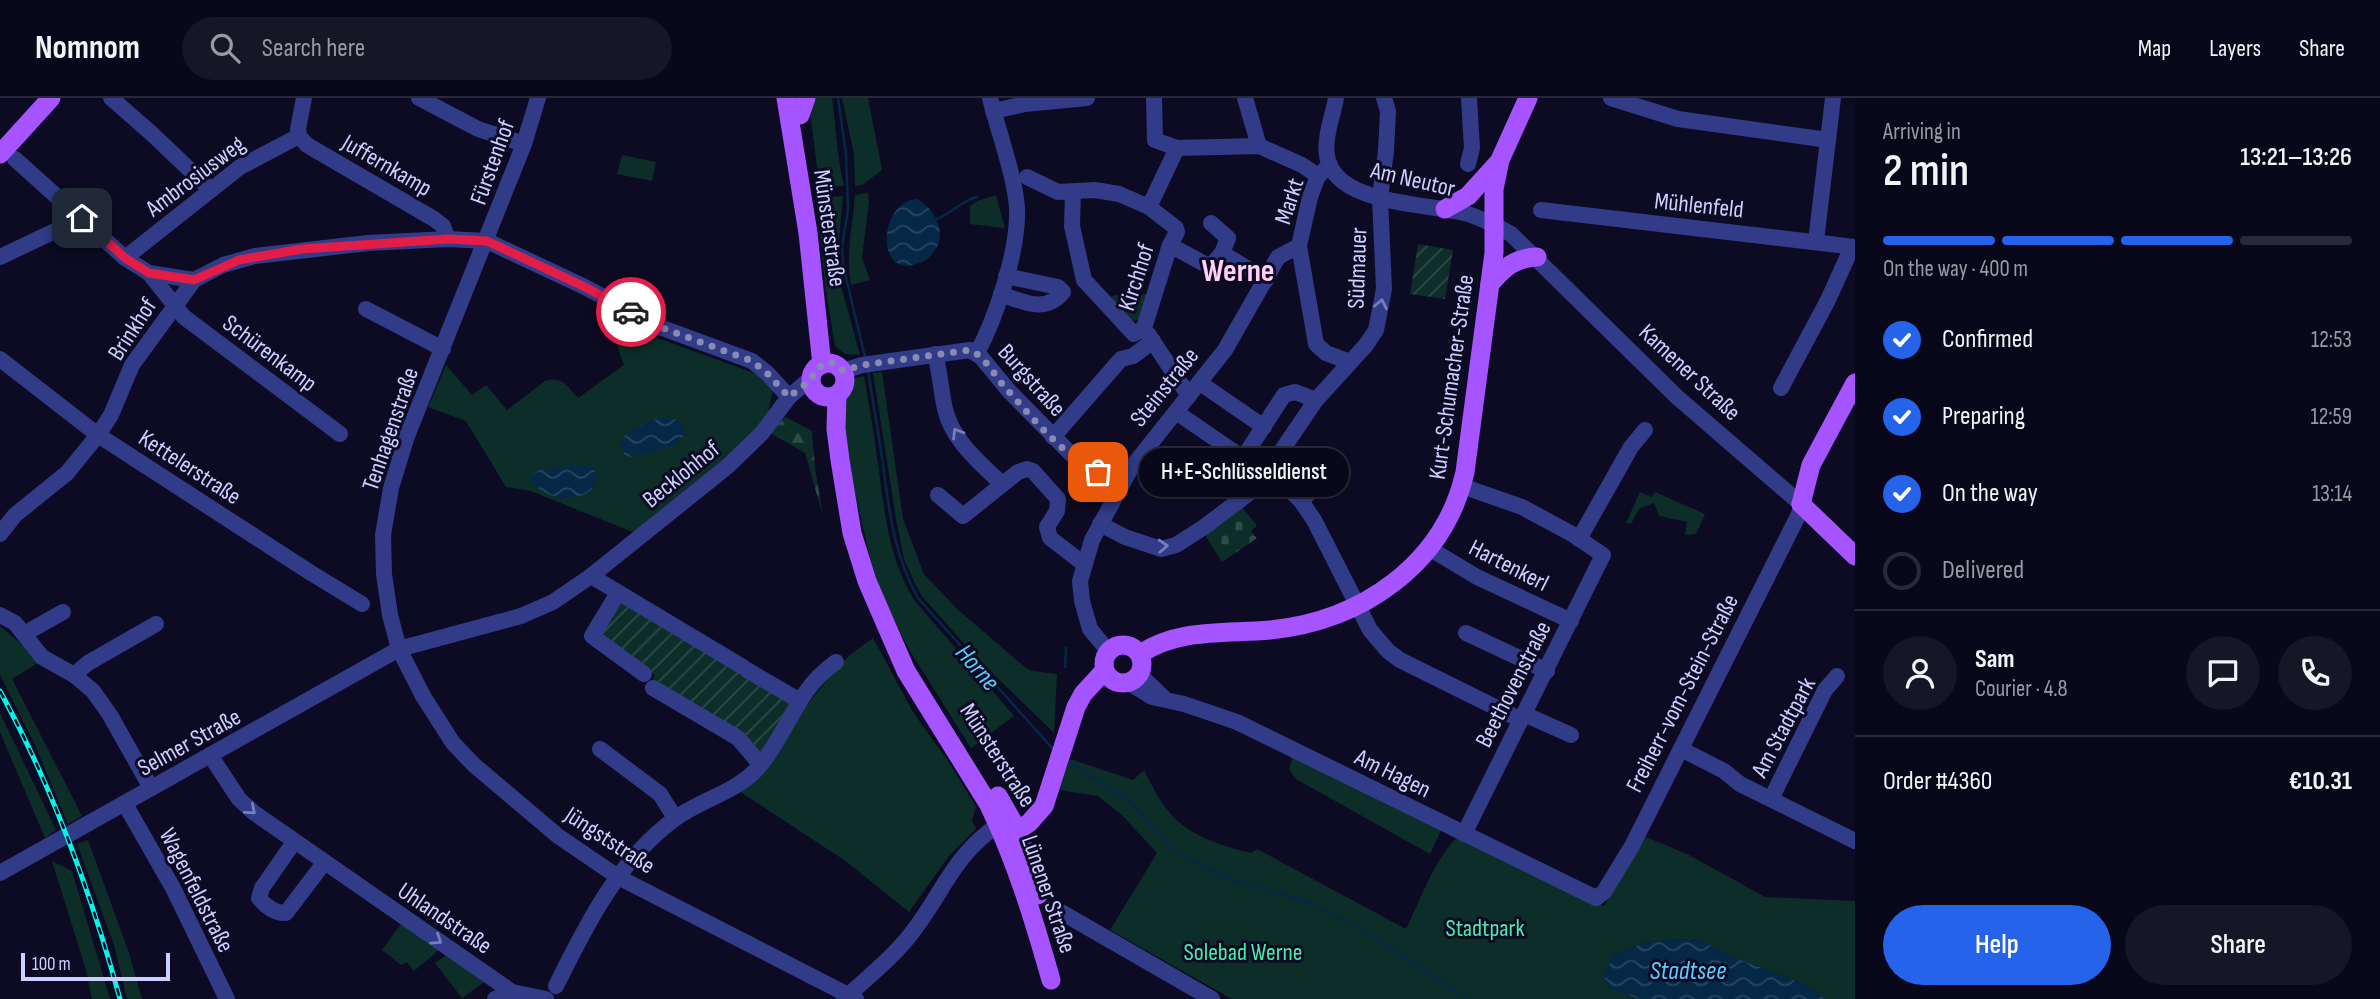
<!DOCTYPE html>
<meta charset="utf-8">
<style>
:root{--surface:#09081a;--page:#171627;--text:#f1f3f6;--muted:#999aa2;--line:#292939;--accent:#2563eb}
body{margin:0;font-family:"Sofia Sans Condensed",sans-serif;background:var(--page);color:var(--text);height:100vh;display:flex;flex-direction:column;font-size:26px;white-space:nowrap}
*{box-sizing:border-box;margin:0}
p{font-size:23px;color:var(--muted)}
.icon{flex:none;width:38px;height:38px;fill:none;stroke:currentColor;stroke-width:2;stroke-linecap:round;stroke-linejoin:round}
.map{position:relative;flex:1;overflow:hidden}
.side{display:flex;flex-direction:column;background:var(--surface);width:525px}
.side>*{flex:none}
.scale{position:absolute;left:21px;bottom:18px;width:149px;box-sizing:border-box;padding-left:7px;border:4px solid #cdcfff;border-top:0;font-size:19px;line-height:24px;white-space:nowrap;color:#cdcfff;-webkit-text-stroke:5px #0c0b23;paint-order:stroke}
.pin{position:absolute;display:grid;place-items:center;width:60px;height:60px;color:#fff;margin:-30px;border-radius:14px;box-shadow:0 4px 10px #0006}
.courier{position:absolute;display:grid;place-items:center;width:70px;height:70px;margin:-35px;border:5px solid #e11d48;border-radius:50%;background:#fff;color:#222;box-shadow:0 2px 9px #0007}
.bubble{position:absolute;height:49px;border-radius:24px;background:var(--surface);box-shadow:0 2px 5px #0004,0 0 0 2px var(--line);font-size:23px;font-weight:600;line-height:49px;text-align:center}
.head em{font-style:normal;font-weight:600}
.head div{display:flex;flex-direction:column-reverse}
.head{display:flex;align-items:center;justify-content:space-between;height:119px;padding:0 28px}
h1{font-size:46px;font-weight:600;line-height:52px}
.bar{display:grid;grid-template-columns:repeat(4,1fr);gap:10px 7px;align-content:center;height:84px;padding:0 28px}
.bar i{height:9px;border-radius:5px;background:var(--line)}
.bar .selected{background:var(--accent)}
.bar p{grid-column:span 4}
.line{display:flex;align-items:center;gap:18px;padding:0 28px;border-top:2px solid var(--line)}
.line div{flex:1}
.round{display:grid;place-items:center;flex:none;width:74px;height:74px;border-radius:37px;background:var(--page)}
ol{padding:0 28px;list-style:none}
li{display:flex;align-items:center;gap:21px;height:77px}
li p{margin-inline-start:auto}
li .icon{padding:7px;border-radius:50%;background:var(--accent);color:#fff;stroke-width:4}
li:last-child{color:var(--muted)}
li i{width:38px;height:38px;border:4px solid var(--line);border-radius:50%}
.action{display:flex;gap:14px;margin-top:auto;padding:14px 28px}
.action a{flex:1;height:80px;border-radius:42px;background:var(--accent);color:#fff;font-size:28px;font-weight:600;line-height:80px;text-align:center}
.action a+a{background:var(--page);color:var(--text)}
header{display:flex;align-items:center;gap:42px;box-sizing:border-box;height:98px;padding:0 35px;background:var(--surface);border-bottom:2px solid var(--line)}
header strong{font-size:33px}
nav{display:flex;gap:38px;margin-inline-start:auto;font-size:24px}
.search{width:490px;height:63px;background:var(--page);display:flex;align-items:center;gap:18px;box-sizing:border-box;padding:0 24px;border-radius:38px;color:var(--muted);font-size:26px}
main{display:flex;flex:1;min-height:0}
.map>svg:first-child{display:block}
</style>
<header>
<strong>Nomnom</strong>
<div class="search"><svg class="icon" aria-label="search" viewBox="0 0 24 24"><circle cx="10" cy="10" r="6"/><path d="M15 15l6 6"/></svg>Search here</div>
<nav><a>Map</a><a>Layers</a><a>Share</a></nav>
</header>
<main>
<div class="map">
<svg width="1855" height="901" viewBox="0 0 1855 901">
<defs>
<pattern id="forest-firs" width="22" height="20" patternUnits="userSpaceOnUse" patternTransform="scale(1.75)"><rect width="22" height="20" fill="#0d2e28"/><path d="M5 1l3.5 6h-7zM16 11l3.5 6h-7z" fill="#2f4b48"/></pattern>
<pattern id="cemetery-stones" width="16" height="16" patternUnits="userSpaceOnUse" patternTransform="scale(1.75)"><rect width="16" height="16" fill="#0d2e28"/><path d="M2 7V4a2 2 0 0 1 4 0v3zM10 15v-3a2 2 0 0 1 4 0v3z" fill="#2f4b48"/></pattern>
<pattern id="garden-furrows" width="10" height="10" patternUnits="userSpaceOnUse" patternTransform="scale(1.75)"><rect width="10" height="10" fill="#0d2e28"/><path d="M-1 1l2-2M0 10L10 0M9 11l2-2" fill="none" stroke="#2f4b48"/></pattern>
<pattern id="water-waves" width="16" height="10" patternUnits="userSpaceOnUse" patternTransform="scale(1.75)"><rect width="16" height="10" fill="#062847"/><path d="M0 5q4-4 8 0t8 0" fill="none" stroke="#294663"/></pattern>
</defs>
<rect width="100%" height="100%" fill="#0c0b23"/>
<g fill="#0d2e28">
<path d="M811,0h21c4,29 5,59 12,88l-20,1 -5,-4 -10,-79z"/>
<path d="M842,0h26l14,72 -20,15 -7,1 -1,-32z"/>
<path d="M622,57l34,7 -4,19 -35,-7z"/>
<path d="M868,95l1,9 -7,56 8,22 -19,5c-6,-33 2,-58 4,-90z"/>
<path d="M996,97l9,33 -35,-4v-18l7,-5z"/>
<path d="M843,98l-6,65 4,25 19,69 -15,-1 -10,-8 -9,-55 -10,-93z"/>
<path d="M1150,196l-9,26 -14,1 -22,-23 12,-3z"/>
<path d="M630,227l22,11 110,40 11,14 -5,24 -22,30 -111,89 -104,-42 -25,-4 -40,-66 -38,-14 18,-42 26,30 14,-10 21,25 38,-29c17,-6 23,6 33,17l46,-33 -7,-19z"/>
<path d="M882,274l21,147 21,55 33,35 69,59 7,3 24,3 -3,59 -78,-76 -55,-62 -8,-16 -9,-20 -8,-40 -23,-146z"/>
<path d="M864,278c4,24 9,49 12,74 8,53 10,104 38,150l100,116 -43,32 -61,-97 -29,-58 -9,-27 -24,-104 -6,-64 11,-19z"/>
<path d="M1640,394l12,5 3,-5 50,22 -9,20 -11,1 2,-13 -28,-6 -5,-13 -15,6 -8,15 -5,-1z"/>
<path d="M0,528l41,35 -29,18 70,137 -14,8 -33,-79 -35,-70z"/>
<path d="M873,540l40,74 37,52 26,43 -4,13 4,9 -27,27 -40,56 -62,-50 -108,-71 95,-120 17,-17z"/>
<path d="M0,615l56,117 -11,8 -45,-106z"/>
<path d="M1293,657l149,73 -12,26 -134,-75 -7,-10z"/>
<path d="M1070,661l63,21 11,-10c7,14 15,30 25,42 18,23 55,35 82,41l6,-4 149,80c14,-28 29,-72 52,-92l146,69 42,-69 43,18 76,42 90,4v98h-29l-24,-16 -69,-26 -32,-16 -23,-2 -34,4 -30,12 -10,21 5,12 30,11h-407l-122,-69 47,-77 -35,-38 -24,-19 -40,-6z"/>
<path d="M88,742l41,113 13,46h-15l-13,-54 -37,-101z"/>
<path d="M52,763l20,10 38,128h-18l-6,-29z"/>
<path d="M401,826l38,26 -25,21 -7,-9 -6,3 -19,-15z"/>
<path d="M447,857l37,27 -22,16 -27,-35z"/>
</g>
<path fill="url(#forest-firs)" d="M785,319l27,14 3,37 8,48 -18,-63 -35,-20z"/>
<path fill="url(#cemetery-stones)" d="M1241,408l16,20 -6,5 6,7 -35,24 -19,-30z"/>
<g fill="url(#garden-furrows)">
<path d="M1418,146l35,6 -8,49 -35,-5z"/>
<path d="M618,495l182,108 -41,57 -107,-77 3,-6 -51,-35 -3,-12z"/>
</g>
<g fill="url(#water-waves)">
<path d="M917,101c19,10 32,37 15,55 -4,6 -12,9 -19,11 -39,8 -32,-64 4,-66z"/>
<path d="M665,319c12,1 20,6 20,18l-8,9 -43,13c-7,0 -11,-2 -13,-9 -3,-18 31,-28 44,-31z"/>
<path d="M581,367l12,2 5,9c-6,31 -54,26 -67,4v-4l8,-6z"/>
<path d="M1678,841l23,2 32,16 69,26 24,16h-187l-30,-11 -3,-5 -2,-7 10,-21 30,-12z"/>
</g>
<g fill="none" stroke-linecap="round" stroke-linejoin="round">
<g stroke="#062847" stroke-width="2.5">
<path d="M838,0l8,56 2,55 -6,38 1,18 22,92"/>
<path d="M937,121c15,-6 24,-18 40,-22"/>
<path d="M868,272c4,27 9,54 13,81 8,54 10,98 37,147l135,151"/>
<path d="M1065,569l1,-19"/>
<path d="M1066,662l66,43 40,46 14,9 42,20 84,26 62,33 93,62"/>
</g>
<g stroke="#313b87" stroke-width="16">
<path d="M111,0l40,35 60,57"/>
<path d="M419,0l59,31 46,15"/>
<path d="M538,0l-14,46 -117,292 -16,52 -8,47 1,39 6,41 9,34 24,47 30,47 21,22 84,71 60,41 238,122"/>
<path d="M1154,0l1,42 22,8 82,-2 43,19 16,11"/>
<path d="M1245,0l14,48"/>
<path d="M1611,0l67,21 150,21"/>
<path d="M993,13l32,-7 62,-6"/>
<path d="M299,38l8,9 127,74 9,7 5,13"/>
<path d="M299,38l-1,-7 6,-31"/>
<path d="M15,61l110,99 24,15 35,44 156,117"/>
<path d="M1468,66l4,-16 -3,-50"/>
<path d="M1330,67l-12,11 -8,21 -11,49 17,98 10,9 24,9"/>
<path d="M1027,79l31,15 37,-2 24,4 30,13 27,21 1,4 -7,13 -26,83 -10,6 -50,-54 -12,-54 1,-34"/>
<path d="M1149,109l28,-59"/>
<path d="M1541,112l314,37"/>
<path d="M1211,125l17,15 -6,15"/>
<path d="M1816,143l17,-143"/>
<path d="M1170,147l40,22 12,-14 44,27"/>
<path d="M0,159l82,-39"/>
<path d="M125,160l115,-91 59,-31"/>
<path d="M149,175l45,7"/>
<path d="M1001,196c23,8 44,20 62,-2l-5,-5 -52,-11"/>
<path d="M366,211l77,40"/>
<path d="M1148,236l41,62"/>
<path d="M977,255c19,-35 42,-104 40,-145 -2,-32 -19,-77 -27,-110"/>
<path d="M935,256c5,18 6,37 10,55 7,31 35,54 57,75"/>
<path d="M0,261l98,76 213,138 51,31"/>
<path d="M843,273l19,-6 108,-15 11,7 28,34 63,64 15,12 36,15"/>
<path d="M1200,285l64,44"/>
<path d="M1781,290l47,-88 24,-53"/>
<path d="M1176,314l67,46 31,16 27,27 13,19 56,110 18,21 12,9 121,60"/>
<path d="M1053,339l68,-78 12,-3 20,-15"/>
<path d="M1243,360l41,-63 11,-3 21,8"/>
<path d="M1462,388l60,21 50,27 31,21 -139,279"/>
<path d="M938,397l25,21 55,-44 9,-3 6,2 25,28 -1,12 -10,16 3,11 34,26"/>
<path d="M1301,403l19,-18 17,-24"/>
<path d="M1100,426l25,13 36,12 15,-4 28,-18 53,-40 59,-87 50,-55 10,-15 8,-41 -4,-91 6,-47 2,-40 -4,-13"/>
<path d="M0,436l15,-19 52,-42 31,-38 13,-20 21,-50 62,-85 29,-15 32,-9 113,-13 80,-4 39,2 98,46 72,39 95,35 15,12 22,24"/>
<path d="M1579,441l52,-92 14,-17"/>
<path d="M1429,448l8,7 40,24 94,44"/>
<path d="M591,478l152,91"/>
<path d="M618,495l-26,43 52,38"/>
<path d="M0,517l15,8 27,34 32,18 19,16 17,24 41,73"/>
<path d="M1466,535l81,38"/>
<path d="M24,536l39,-22"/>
<path d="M1109,554l-19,-23 -8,-28 -2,-20 12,-41 39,-72 94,-118 53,-93 21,-11"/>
<path d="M747,572l53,31"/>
<path d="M74,577l14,-12 68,-39"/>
<path d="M1140,577l24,23"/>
<path d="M1129,585l23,14 32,7 53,18 359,176 8,-6 28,-46 167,-332 2,-10 -124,-107 -166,-163c-14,-8 -28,-15 -43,-20 -38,-11 -133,-8 -141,-58 -3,-19 6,-40 9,-58"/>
<path d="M653,590l85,50 22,26"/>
<path d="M1524,616l47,21"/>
<path d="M600,651l60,45 15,24"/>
<path d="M1681,651l43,22 16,13 115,57"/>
<path d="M210,657l29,44 14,13 259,180 34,7"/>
<path d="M1771,701l54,-109 12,-14"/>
<path d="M125,706l48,84 54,111"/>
<path d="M294,744l-32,46 -3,10c6,8 17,16 27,15l38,-50"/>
<path d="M0,775l399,-224 122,-33 32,-14 38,-26 137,-110 34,-33 27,-36 22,-19"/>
<path d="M1061,814l151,87"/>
<path d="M556,888c30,-61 63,-127 120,-168 23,-17 58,-26 78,-46 22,-23 34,-54 52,-80 8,-12 19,-22 30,-30"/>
<path d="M495,901l17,-7"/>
<path d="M844,901c24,-22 51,-43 70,-69 31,-41 39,-74 85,-106"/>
</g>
<g stroke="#a554ff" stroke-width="19">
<path d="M786,0l22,135 14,132"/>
<path d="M800,17l6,-17"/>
<path d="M0,56l51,-56"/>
<path d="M1445,111l23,-13 29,-32"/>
<path d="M1490,186c14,-16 24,-26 47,-27"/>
<circle cx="828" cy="282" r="17"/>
<path d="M837,297l-1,34 4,31 12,73 15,48 39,90 83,134c27,56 45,115 62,175"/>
<path d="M1801,406l10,-39 44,-82"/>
<path d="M1801,406l54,52"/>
<circle cx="1123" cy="566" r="19"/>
<path d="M1140,556c39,-26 86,-20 130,-24 91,-9 174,-65 195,-158l29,-219v-64l6,-29 28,-62"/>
<path d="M998,698l20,35 20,64"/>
<path d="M1008,738l21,-13 15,-17 32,-99 7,-13 22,-24"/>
</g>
<g stroke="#00f8eb" stroke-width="5">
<path id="rail" d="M0,593c53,97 91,202 120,308"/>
</g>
<use href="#rail" stroke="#0c0b23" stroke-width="2.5" stroke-dasharray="8" stroke-linecap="butt"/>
</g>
<defs><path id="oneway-chevron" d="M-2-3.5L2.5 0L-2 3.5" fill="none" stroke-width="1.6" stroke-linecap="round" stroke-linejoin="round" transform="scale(1.75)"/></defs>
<g stroke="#777ebd">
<use href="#oneway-chevron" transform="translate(1381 206) rotate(-79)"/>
<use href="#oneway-chevron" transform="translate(957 335) rotate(-121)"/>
<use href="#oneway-chevron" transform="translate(1163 448) rotate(-3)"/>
<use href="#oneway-chevron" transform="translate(251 712) rotate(41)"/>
<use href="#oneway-chevron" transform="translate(437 842) rotate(34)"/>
</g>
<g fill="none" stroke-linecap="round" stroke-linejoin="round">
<path stroke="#898ab2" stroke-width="7" stroke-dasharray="0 12.6" d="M631,214l26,14 95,35 15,12 22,24c6,-5 18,-13 22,-19 10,-13 16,-24 32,-7l19,-6 108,-15c14,6 23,23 33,35 26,29 60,71 95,87"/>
<path stroke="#e11d48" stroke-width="9" d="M82,120l43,40 24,15 45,7 45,-20 63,-11 146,-10 39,2 98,46 46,25"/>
</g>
<g text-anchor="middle" stroke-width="6" stroke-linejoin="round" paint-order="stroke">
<g font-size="24" fill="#cdcfff" stroke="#0c0b23">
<text transform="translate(492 64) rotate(-70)" y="8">Fürstenhof</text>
<text transform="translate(387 67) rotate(30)" y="8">Juffernkamp</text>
<text transform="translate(195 78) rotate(-37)" y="8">Ambrosiusweg</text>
<text transform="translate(1413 81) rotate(13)" y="8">Am Neutor</text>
<text transform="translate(1289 103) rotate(-72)" y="8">Markt</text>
<text transform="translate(1699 107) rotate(6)" y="8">Mühlenfeld</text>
<text transform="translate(830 130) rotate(82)" y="8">Münsterstraße</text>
<text transform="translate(1357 170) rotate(-88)" y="8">Südmauer</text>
<text transform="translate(1136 179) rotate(-72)" y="8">Kirchhof</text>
<text transform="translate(132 231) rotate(-57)" y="8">Brinkhof</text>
<text transform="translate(270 255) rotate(37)" y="8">Schürenkamp</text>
<text transform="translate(1690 274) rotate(43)" y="8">Kamener Straße</text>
<text transform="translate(1451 279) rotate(-82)" y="8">Kurt-Schumacher-Straße</text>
<text transform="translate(1032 282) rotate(48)" y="8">Burgstraße</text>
<text transform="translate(1164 289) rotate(-51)" y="8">Steinstraße</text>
<text transform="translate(390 331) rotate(-71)" y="8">Tenhagenstraße</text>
<text transform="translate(190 369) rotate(33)" y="8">Kettelerstraße</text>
<text transform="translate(681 376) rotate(-39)" y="8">Becklohhof</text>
<text transform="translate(1509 467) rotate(27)" y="8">Hartenkerl</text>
<text transform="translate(1513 586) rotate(-63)" y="8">Beethovenstraße</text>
<text transform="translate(1682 595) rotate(-63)" y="8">Freiherr-vom-Stein-Straße</text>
<text transform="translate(1783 629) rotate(-62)" y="8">Am Stadtpark</text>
<text transform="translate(189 644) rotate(-29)" y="8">Selmer Straße</text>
<text transform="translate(998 657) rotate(57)" y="8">Münsterstraße</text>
<text transform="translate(1393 675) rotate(26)" y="8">Am Hagen</text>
<text transform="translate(610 742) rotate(33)" y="8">Jüngststraße</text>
<text transform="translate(197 792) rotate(63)" y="8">Wagenfeldstraße</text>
<text transform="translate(1049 796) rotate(71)" y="8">Lünener Straße</text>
<text transform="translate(445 820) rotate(34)" y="8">Uhlandstraße</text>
</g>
<g font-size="24" fill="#4cecac" stroke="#0c0b23">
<text x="1485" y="838">Stadtpark</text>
<text x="1243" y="862">Solebad Werne</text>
</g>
<g font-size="26" font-style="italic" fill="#5bccff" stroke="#0c0b23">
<text transform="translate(978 569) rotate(49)" y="9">Horne</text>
<text x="1688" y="881">Stadtsee</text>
</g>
<g font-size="32" font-weight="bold" fill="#ffcff5" stroke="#0c0b23">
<text x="1238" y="183">Werne</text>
</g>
</g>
</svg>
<div class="scale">100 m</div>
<div class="pin" style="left:1098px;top:374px;background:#ea580c"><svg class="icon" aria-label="bag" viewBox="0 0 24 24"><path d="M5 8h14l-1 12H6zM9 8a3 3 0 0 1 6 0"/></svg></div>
<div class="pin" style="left:82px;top:120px;background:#1f2937"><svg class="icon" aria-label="home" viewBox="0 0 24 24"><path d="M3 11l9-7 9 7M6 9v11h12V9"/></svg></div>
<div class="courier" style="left:631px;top:214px"><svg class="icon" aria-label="car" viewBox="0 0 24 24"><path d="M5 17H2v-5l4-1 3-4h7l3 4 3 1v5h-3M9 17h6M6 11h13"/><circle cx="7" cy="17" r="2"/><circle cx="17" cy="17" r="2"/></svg></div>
<div class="bubble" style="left:1139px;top:350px;width:210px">H+E‑Schlüsseldienst</div>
</div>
<section class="side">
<div class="head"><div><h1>2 min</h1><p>Arriving in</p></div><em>13:21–13:26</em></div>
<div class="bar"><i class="selected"></i><i class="selected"></i><i class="selected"></i><i></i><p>On the way · 400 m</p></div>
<ol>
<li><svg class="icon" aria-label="check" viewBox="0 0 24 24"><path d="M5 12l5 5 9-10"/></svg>Confirmed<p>12:53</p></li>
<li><svg class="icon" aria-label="check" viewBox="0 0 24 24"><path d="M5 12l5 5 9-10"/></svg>Preparing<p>12:59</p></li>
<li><svg class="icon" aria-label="check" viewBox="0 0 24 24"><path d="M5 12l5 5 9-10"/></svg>On the way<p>13:14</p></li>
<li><i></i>Delivered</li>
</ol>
<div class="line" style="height:126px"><a class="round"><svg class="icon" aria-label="person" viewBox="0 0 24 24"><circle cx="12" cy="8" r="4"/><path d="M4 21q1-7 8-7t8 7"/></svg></a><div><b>Sam</b><p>Courier · 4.8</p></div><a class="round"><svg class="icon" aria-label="chat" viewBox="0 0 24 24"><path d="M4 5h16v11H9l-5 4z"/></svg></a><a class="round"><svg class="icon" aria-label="phone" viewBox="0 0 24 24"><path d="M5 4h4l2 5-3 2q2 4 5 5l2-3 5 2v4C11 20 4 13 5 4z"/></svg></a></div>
<div class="line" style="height:91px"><div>Order #4360</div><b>€10.31</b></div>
<div class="action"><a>Help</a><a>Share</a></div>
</section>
</main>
